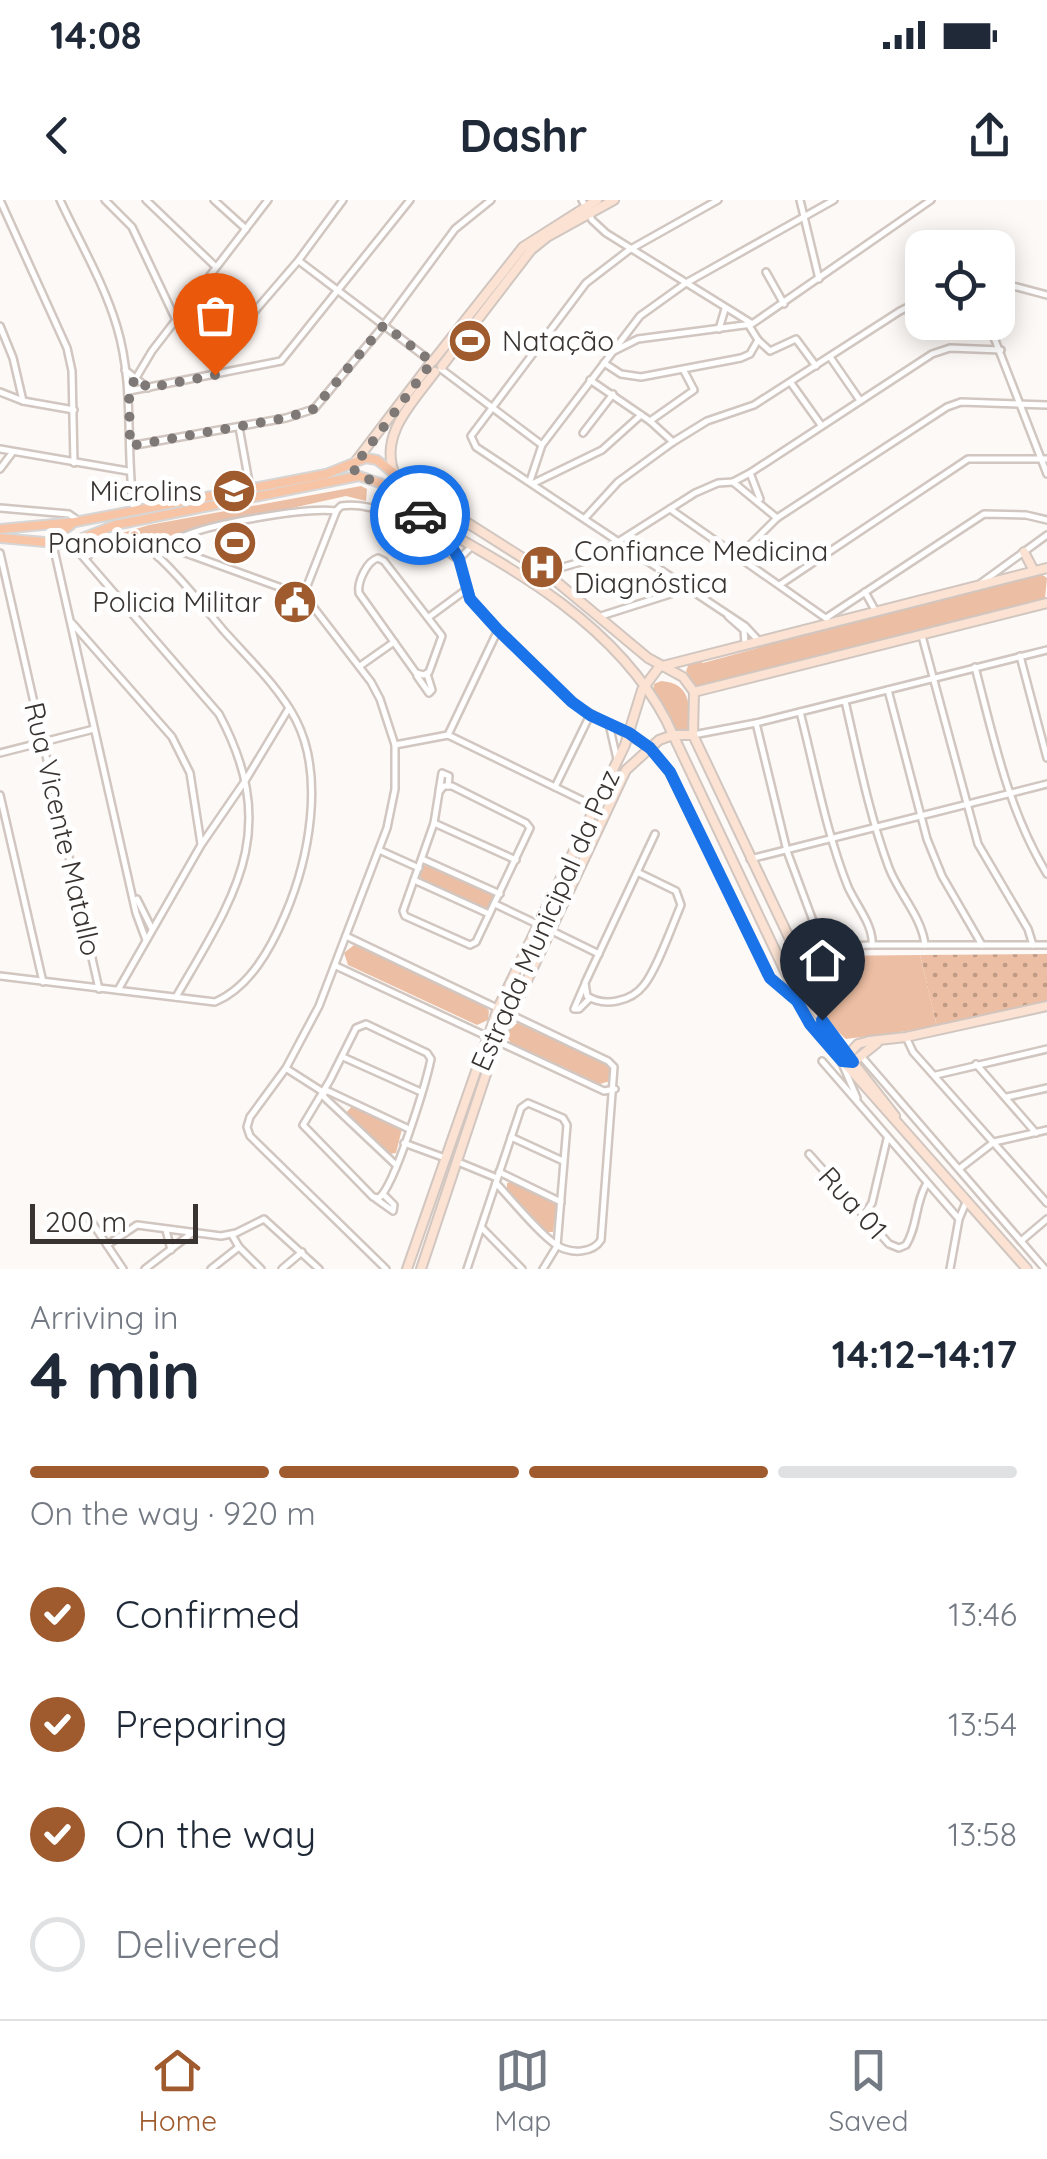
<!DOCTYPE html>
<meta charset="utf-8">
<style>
:root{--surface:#fff;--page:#f6f6f7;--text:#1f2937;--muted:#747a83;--line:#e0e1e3;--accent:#9f5a2e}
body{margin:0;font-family:Quicksand,sans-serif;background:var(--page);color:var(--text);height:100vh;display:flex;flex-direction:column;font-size:38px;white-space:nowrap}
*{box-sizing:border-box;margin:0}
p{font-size:32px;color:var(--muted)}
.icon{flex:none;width:55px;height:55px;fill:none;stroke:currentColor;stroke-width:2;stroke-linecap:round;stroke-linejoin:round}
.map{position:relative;height:1069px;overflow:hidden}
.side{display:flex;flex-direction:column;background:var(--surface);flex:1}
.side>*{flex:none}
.controls{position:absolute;left:905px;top:30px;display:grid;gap:20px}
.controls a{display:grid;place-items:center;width:110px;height:110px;border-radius:20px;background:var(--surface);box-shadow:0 5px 25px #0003;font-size:50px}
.scale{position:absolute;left:30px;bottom:25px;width:168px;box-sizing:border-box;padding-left:10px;border:5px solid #393432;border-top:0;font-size:28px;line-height:35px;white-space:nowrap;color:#393432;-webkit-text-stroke:8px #fff;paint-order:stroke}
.pin{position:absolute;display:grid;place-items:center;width:85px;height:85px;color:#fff;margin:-102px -42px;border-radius:50% 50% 50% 0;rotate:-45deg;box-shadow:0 0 10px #0007}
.pin .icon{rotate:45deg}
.courier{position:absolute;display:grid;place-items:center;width:100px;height:100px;margin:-50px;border:8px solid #1a73e8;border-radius:50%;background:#fff;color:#222;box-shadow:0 2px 12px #0007}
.summary em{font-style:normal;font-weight:800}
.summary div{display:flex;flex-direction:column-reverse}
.summary{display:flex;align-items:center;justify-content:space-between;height:170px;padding:0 30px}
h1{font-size:65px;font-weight:800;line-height:75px}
.bar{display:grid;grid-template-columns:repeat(4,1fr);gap:15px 10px;align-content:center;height:120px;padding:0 30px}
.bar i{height:12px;border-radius:8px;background:var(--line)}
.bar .current{background:var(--accent)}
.bar p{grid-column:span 4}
ol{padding:0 30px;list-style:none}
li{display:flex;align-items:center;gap:30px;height:110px}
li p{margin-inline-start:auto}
li .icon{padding:10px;border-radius:50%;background:var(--accent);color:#fff;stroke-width:4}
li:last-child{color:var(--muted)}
li i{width:55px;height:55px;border:5px solid var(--line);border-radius:50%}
.status{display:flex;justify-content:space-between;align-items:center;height:70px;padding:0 50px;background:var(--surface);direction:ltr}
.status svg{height:28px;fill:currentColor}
header{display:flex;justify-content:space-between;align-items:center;height:130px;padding:0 30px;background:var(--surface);font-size:45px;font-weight:800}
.menu{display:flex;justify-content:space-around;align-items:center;height:140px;border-top:2px solid var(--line);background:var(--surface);font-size:28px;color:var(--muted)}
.menu a{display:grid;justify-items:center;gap:5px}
.menu .current{color:var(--accent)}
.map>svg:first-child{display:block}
</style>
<div class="status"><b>14:08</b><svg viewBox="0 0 49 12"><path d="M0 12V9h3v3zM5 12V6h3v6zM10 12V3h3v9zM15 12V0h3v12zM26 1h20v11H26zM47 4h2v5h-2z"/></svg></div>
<header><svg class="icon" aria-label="back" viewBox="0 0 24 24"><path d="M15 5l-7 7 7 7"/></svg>Dashr<svg class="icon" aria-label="share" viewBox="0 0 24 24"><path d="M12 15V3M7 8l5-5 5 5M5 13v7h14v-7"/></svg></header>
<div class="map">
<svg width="1047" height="1069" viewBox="0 0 1047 1069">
<defs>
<pattern id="grass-dots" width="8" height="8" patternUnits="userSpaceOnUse" patternTransform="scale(2.5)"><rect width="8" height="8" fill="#ecbea3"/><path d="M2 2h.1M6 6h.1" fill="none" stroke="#c09b85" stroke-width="1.8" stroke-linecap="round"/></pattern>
</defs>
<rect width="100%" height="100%" fill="#fdf9f6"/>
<path fill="url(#grass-dots)" d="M1047,754v48l-110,25 -17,-72z"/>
<g fill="#ecbea3">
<path d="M361,286l6,3 -1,12 -20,-5 -162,36 -25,20 -16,-15 -43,7 -15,11 -3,-10 67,-20z"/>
<path d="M1038,372l9,6 -2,20 -344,89 -6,-2 -9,-14 4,-10 8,-2 5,4 55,-15 3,-5z"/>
<path d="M661,481c31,2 29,26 28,51l-12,1 -24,-42 1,-7z"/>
<path d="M428,664l64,29 2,6 -4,8 -4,2 -64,-29 -3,-5 3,-8z"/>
<path d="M354,745l130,60 5,6 -1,9 -11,5 -129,-60 -4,-12z"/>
<path d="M920,755l17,72 -91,12c-17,-14 -41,-51 -40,-73l12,-10z"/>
<path d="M519,822l88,43 5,5 -2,11 -10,3 -89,-41 -4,-6 1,-8z"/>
<path d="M352,906l50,23 -6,24 -7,1 -43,-41z"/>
<path d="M513,982l44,21 -4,29h-6l-40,-43v-6z"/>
</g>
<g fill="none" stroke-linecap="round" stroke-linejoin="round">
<g stroke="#d1c6c0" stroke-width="10">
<g id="street">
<path d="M0,0l67,148 5,23 2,92"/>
<path d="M60,0c19,41 44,83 57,127 18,60 8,122 17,184"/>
<path d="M105,0l27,27 44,93 7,9 10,4 55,-14 50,-58 45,-61"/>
<path d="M146,0l70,67"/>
<path d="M214,0l32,29"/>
<path d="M582,0l10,20 14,13 145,90"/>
<path d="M718,0l-89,50 -43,33 -115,153 5,11 269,179 13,14"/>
<path d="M800,0l19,79"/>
<path d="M299,61l133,101"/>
<path d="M766,72l18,32"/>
<path d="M998,82l49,13"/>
<path d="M988,122l59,152"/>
<path d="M0,126l13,32 10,43"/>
<path d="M719,129l6,-20"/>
<path d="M758,140l12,11 26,-12 20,27"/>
<path d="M612,152l26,-13 114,-15 179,-124"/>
<path d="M830,157l29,42"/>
<path d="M604,163l17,11 20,3 100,-19 9,-4 8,-14 -10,-16"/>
<path d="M441,169l101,76"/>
<path d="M125,170l23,18"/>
<path d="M590,180l60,41 23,21"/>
<path d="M791,183l30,42"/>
<path d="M130,188l22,-37 116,-151"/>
<path d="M129,191l152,-30 129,-161"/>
<path d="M0,192l23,9 51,9"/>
<path d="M650,221l44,-31 -10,-19"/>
<path d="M239,227l11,61"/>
<path d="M583,233l30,-39"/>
<path d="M130,246l156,-28 28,-9 70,-84 71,-96 36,-29"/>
<path d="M0,249l128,22"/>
<path d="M0,269l12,-16"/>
<path d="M750,273l10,26"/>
<path d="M530,281l12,-36 98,-129 46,-33 148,-83"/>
<path d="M733,282l44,36"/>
<path d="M534,283l68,-33 39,-35"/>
<path d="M0,308l69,6 10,7"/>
<path d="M670,309l157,110"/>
<path d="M585,318l33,-36 55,-40 34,-21 47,-16 146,-94 22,-11"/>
<path d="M442,331l17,28 12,40 27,31 73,72 79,46 19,24 101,205 27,24"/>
<path d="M71,343l148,171c63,118 16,181 -43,283"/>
<path d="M53,345l83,368 10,27"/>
<path d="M169,347l121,44h11"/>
<path d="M0,353l99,436"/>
<path d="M739,356l38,-38 170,-111 14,-5 86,3"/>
<path d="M158,357c7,-6 15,-16 24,-20 27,-13 124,-30 154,-26l5,-5c44,-6 82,28 115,52"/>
<path d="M378,358l6,3 58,75 -13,36 -5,3 -8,-2 -57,-80c-2,-11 8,-32 19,-35z"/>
<path d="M459,359l13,-13"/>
<path d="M546,372l45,-13 104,-66 23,-10 15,-1 17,-9 182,-119 18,-6 51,2"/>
<path d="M981,383l66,-48"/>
<path d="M781,384l187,-125h79"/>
<path d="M301,391l70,91 9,17 15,46v44l-8,39 -68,178 -33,62 -36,49 -3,10 3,9 136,133"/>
<path d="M301,391l6,-5 29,-74"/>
<path d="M865,392l10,18"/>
<path d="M601,416l88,-28"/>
<path d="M728,416l16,14 1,14"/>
<path d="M429,417l38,-28"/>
<path d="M826,418l158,-104 42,1 21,5"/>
<path d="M72,423l100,114 18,36 11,71"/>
<path d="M922,436l56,208 50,85 5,16"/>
<path d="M1020,456l27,102"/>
<path d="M360,466l34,-24"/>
<path d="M975,467c19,72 33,143 72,207"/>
<path d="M417,476l12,17 3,-3 -5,-16"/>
<path d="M888,490l39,149 15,37 40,69"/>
<path d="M845,501c13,56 24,113 44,167 10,26 33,49 36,77"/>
<path d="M800,512c15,58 26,120 48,175 8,18 26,39 24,58"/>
<path d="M756,523l31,128 35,94"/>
<path d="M609,524l8,35"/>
<path d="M448,535l50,-105"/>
<path d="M693,535l63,-12 291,-73"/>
<path d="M395,545l53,-10 146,71"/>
<path d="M0,553l94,-24"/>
<path d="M444,586h8l74,37 4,5 -54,114 -6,3 -65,-29 -2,-5 31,-88 5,-31z"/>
<path d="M555,587l35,-72"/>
<path d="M439,591l3,-18 7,3 -1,10"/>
<path d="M0,595l43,187"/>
<path d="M434,623l82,37"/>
<path d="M379,650l40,18"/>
<path d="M422,659l78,35"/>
<path d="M750,659l297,-75"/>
<path d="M637,672l39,19 5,14c-9,21 -24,64 -37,80 -13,17 -40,22 -57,11l-2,-13 70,-149"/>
<path d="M414,680l75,34"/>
<path d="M137,699l15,30"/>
<path d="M495,704l42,20"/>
<path d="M552,731l47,23"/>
<path d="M346,736l262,125 6,6 -13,173c-8,13 -29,14 -43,6 -17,-10 -47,-47 -62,-63"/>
<path d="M794,748l78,-3h175"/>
<path d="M336,766l268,125 11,-2"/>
<path d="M0,776l215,26c35,-15 56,-54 70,-87 24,-56 40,-138 11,-195 -17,-33 -47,-61 -72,-89 -26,-31 -52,-65 -84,-90l-41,7 -14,10"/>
<path d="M584,786l-10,23h5l11,-11"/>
<path d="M118,790l83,-145 44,-64 44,-73"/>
<path d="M366,824l61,29 4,6c-5,24 -36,126 -52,139l-6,-1 -70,-72 27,-45 26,-52z"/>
<path d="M906,837l7,15 134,151"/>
<path d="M861,856l184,213"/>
<path d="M343,857l78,35"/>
<path d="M822,861l137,158"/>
<path d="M842,863l15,35"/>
<path d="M976,864l60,69"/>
<path d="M287,869l36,23 5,-1 81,38"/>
<path d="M936,875l111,-26"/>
<path d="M323,892l1,5 72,68"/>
<path d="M1007,897l40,-9"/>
<path d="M511,937l52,24"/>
<path d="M404,943l41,15"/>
<path d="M809,954l80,90 10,4 7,-3c12,-19 9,-43 21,-62"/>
<path d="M458,962l39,16"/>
<path d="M959,969l35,-27 53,-12"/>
<path d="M499,972l62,30"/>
<path d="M376,999l17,12 1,-6 -10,-10"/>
<path d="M863,1016l9,-13 15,-64"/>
<path d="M91,1021l32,48"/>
<path d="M482,1028l40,41"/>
<path d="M166,1030l5,20"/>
<path d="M232,1035l7,12 22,22"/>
<path d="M1021,1041l26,-22"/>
<path d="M107,1045l30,-20 84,11 15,-3 28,-14 55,50"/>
<path d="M145,1069l47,-36"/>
<path d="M211,1069l28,-22"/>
<path d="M282,1069l20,-17"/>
<path d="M467,1069l54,-161 7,-5 35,15 4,7 -10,121 -14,23"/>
<path d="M950,1069l9,-50 8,-19"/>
</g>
</g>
<g stroke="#d1c6c0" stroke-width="12">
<g id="secondary">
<path d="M433,161l90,-114 74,-47"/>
<path d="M442,166l89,-116 16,-13 67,-37"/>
<path d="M356,261l74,-97"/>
<path d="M395,275c-17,-40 18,-73 40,-103"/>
<path d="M441,306l104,66 103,86 35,19 11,15"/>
<path d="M427,321c90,48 190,106 239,199l144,304 217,245"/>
<path d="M1024,352l10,19"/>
<path d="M659,467l388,-99"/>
<path d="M694,492l-1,43 101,213 22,62 18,28 61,78"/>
<path d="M694,492l353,-89"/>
<path d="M800,766l9,-19"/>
<path d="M848,855l10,-11 11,-3 37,-4 141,-31"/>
<path d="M853,862l24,-19"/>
<path d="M407,1069l91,-261 127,-263 17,-55 17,-23"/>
<path d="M421,1069l72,-216 133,-283 33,-30 14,-5h20"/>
</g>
</g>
<g stroke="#d7d6d6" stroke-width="12">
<g id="primary">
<path d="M0,329l75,-7 251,-48 40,-16 11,2 38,30 26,16 -14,15 -47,-38 -21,-7 -244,49 -48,19 -67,-6"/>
<path d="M53,345l3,-10 15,-10"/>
</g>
</g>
<use href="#street" stroke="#fff" stroke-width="5"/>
<use href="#secondary" stroke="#fbe2d2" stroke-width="8"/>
<use href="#primary" stroke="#f7c4a6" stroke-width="8"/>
</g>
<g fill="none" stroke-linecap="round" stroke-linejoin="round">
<path stroke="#7e7977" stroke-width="10" stroke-dasharray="0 18" d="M215,175l-67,13 -12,-11 -7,14 1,55 156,-28 28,-9 70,-84 48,37 -79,106 6,8 21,7 40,32"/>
<path stroke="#1a73e8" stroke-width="12" d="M420,315l20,13 19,31 11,40 28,31 74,72 18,13 39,18 21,15 20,24 100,206 27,23 13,23 32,37 11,1 -31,-42"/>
</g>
<defs>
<g id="stadium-disc" transform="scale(2.25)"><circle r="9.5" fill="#9f5a2e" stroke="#fff"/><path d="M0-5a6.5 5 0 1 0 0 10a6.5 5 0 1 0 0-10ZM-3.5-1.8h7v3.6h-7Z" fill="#fff"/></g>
<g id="university-disc" transform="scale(2.25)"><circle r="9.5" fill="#9f5a2e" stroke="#fff"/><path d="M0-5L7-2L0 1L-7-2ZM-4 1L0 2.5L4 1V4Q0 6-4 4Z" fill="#fff"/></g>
<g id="hospital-disc" transform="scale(2.25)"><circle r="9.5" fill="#9f5a2e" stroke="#fff"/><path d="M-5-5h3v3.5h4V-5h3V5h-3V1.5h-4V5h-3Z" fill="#fff"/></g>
<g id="civic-disc" transform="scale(2.25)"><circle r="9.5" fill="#9f5a2e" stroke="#fff"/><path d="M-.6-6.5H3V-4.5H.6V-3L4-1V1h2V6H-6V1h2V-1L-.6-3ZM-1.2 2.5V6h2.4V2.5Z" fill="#fff"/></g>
</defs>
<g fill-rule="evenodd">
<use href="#stadium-disc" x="470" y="141"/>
<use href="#university-disc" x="234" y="291"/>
<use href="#stadium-disc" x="235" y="343"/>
<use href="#hospital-disc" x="542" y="367"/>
<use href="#civic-disc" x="295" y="402"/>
</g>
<g text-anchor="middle" stroke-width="10" stroke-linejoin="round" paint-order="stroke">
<g font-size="28" fill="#393432" stroke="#fff" text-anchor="end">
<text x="502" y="151" text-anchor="start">Natação</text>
<text x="202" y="301">Microlins</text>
<text x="202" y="353">Panobianco</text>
<text x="574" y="361" text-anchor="start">Confiance Medicina<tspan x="574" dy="32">Diagnóstica</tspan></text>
<text x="262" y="412">Policia Militar</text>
</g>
<g font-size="28" fill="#393432" stroke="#fff">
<text transform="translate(63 629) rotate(77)" y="10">Rua Vicente Matallo</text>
<text transform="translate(545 720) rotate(-66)" y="10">Estrada Municipal da Paz</text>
<text transform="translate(853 1003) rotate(48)" y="10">Rua 01</text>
</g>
</g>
</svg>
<div class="controls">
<a><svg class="icon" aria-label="locate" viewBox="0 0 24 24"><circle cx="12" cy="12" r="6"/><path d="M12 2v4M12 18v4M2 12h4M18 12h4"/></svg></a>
</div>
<div class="scale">200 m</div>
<div class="pin" style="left:215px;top:175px;background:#ea580c"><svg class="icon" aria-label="bag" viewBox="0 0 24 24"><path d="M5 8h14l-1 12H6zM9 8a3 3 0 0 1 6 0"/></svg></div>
<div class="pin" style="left:822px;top:820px;background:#1f2937"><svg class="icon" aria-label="home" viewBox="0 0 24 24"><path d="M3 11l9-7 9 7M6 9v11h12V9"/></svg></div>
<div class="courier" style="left:420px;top:315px"><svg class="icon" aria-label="car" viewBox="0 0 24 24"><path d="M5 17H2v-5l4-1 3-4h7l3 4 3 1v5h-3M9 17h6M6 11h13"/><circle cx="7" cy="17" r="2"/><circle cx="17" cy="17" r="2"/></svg></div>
</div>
<section class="side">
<div class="summary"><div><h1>4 min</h1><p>Arriving in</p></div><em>14:12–14:17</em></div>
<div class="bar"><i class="current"></i><i class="current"></i><i class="current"></i><i></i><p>On the way · 920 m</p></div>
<ol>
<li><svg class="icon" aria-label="check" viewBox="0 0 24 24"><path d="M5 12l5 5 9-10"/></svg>Confirmed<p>13:46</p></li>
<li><svg class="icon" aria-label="check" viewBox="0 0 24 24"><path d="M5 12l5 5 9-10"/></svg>Preparing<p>13:54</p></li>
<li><svg class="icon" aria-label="check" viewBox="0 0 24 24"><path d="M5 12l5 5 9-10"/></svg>On the way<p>13:58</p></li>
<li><i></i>Delivered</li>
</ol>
</section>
<nav class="menu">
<a class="current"><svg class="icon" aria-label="home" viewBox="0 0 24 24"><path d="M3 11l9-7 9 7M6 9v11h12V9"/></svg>Home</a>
<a><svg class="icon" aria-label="map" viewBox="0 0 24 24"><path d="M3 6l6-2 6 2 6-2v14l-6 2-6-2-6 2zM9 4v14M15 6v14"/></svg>Map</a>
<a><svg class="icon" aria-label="saved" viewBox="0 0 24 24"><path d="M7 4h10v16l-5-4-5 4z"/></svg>Saved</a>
</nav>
